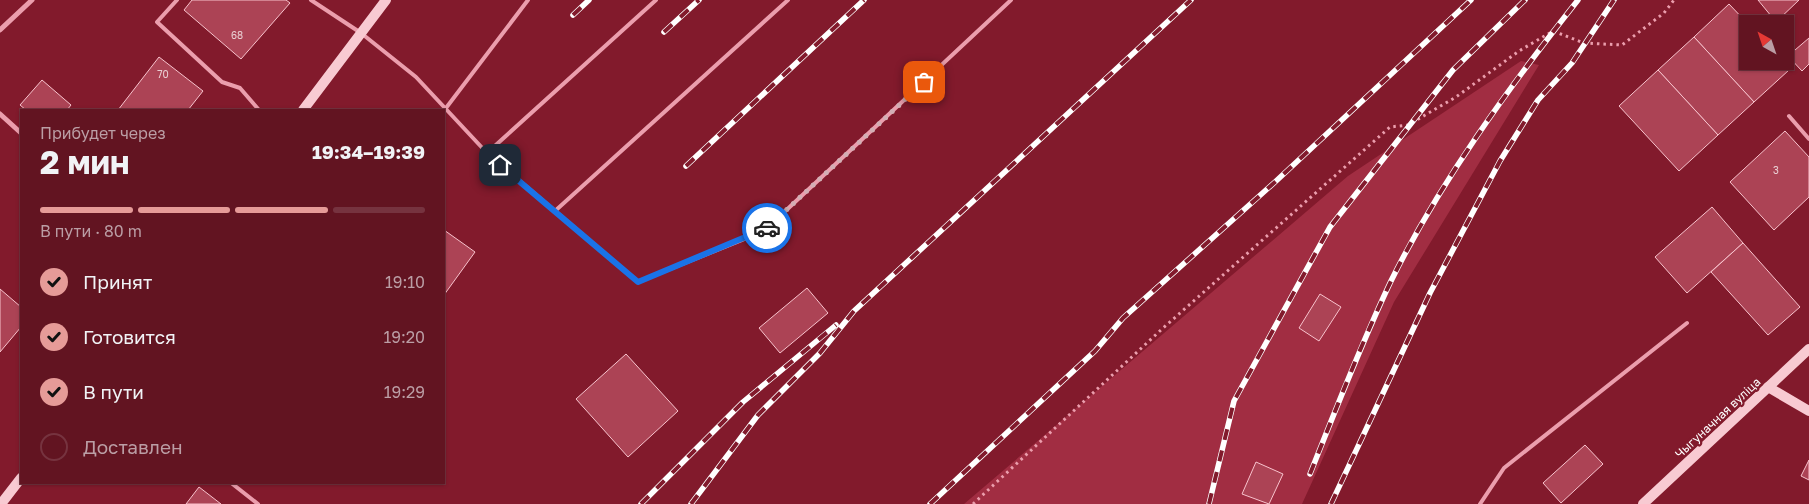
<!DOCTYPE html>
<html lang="ru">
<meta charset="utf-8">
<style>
:root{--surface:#621421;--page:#6b212e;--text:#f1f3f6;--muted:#bb9ea5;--line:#76333f;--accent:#e69b98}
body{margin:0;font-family:"Golos Text",sans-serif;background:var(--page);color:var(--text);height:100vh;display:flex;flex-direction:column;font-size:19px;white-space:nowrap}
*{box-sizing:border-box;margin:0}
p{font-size:16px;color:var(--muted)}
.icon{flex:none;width:28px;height:28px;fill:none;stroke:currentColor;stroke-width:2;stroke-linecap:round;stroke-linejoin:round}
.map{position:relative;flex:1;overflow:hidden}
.sheet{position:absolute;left:20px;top:109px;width:425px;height:375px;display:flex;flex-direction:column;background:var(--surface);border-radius:0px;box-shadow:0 1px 4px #0004,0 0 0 1px var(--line)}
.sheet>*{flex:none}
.needle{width:32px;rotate:320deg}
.buttons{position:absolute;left:1739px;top:15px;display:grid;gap:10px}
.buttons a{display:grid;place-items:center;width:55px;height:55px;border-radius:0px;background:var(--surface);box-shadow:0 1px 4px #0004,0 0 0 1px var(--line);font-size:25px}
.pin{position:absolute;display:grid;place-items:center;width:42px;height:42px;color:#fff;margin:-21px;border-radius:10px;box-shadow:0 2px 8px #0006}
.courier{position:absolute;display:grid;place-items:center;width:50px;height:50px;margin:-25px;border:4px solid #1a73e8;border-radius:50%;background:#fff;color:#222;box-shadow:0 1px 6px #0007}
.head em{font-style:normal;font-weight:700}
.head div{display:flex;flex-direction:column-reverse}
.head{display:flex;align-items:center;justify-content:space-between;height:85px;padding:0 20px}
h1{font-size:32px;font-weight:700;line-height:38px}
.bar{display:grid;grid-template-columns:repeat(4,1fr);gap:8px 5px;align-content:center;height:60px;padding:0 20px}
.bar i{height:6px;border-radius:4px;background:var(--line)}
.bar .on{background:var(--accent)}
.bar p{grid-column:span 4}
ol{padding:0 20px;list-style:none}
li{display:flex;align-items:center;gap:15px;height:55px}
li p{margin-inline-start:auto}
li .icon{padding:5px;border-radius:50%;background:var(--accent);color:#111;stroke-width:4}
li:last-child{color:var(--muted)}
li i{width:28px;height:28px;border:2px solid var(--line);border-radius:50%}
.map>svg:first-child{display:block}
</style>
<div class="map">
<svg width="1809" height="504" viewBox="0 0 1809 504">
<rect width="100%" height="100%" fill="#821a2c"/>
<path fill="#a12d42" d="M1521,61l18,4 -145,237 -92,202h-338l384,-328z"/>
<g fill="#ac4355" stroke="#f8c3cd">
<path d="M192,0h94l4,3 -49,56 -57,-49z"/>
<path d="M1758,0h41l-23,22z"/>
<path d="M1729,4l19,20v37h34l7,9 -35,32 -60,-65z"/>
<path d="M1694,37l60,65 -36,33 -60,-65z"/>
<path d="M1809,38v26l-7,7 -14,-15z"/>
<path d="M159,57l44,34 -15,19h-70z"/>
<path d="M1658,70l60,65 -39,36 -60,-65z"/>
<path d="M42,80l29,25 -4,5h-41l-6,-5z"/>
<path d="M1785,131l24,26v40l-35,33 -44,-48z"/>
<path d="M1712,207l31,36 -56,50 -32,-36z"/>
<path d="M444,230l31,22 -31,43z"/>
<path d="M1743,243l57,64 -32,28 -57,-63z"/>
<path d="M807,288l21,25 -48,40 -21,-25z"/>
<path d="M0,289l21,18v20l-21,25z"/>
<path d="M1320,294l21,13 -22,34 -20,-13z"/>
<path d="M626,354l52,57 -50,46 -52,-58z"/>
<path d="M1585,445l18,19 -42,39 -18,-20z"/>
<path d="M1809,460v20l-8,-4z"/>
<path d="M1256,462l27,12 -14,30 -27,-10z"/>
<path d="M199,487l22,17h-35z"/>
</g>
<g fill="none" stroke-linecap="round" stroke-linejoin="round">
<path stroke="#eb9ead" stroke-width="3" stroke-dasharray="2.5 4" stroke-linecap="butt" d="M973,504l189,-175 228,-202 18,-2 48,-28 63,-46 34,-20 31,12 38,2 42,-32 10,-13"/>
<g stroke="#eb9ead" stroke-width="4">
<path d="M177,0l-20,22 65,60 18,6 19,22"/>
<path d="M311,0l50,33 55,44 71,76 151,129 126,-51 247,-231"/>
<path d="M446,108l82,-108"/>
<path d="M1789,116l20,23"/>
<path d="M487,153l169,-153"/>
<path d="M555,211l233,-211"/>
<path d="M230,482l28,22"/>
<path d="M1480,504l24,-36 183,-145"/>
</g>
<g stroke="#eb9ead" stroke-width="5">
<path d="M0,30l32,-30"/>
<path d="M0,114l21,19"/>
</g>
<g stroke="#f8cad2" stroke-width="10">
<path d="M303,110l83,-110"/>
<path d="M1768,387l41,24"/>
<path d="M1,504l20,-26"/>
<path d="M1643,504l166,-155"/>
</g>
<g stroke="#fff" stroke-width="5.5">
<g id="rail">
<path d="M573,15l16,-15"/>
<path d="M664,32l35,-32"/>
<path d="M686,166l178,-166"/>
<path d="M1310,474c26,-65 51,-130 81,-193 49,-99 118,-194 187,-281"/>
<path d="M641,504l102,-102 93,-77"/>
<path d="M691,504l67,-89 62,-62 34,-42 337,-311"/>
<path d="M930,504l165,-153 28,-33 152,-136 196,-182"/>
<path d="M1209,504l25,-103 96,-174 123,-157 72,-70"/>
<path d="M1331,504l99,-211 70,-132 38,-61 34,-37 42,-63"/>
</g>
</g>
<use href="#rail" stroke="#821a2c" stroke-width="4" stroke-dasharray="11" stroke-linecap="butt"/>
</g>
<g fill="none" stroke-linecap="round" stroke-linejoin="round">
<path stroke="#d3afb5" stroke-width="5" stroke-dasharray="0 9" d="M767,228l157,-146"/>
<path stroke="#1a73e8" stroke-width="6" d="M500,165l138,117 129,-54"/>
</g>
<g text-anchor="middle" stroke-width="4.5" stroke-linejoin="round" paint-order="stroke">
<g font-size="10" fill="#ead0d4">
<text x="237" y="39">68</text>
<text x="163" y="78">70</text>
<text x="1776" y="174">3</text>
</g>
<g font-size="12" fill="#fff" stroke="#821a2c">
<text transform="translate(1718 418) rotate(-43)" y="4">Чыгуначная вуліца</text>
</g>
</g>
</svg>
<div class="buttons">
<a><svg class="needle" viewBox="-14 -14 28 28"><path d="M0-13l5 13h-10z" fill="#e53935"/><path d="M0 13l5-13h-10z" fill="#bb9ea5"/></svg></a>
</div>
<div class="pin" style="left:924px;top:82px;background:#ea580c"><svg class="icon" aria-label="bag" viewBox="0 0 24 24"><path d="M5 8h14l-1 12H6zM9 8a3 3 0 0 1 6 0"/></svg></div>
<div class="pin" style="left:500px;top:165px;background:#1f2937"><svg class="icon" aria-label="home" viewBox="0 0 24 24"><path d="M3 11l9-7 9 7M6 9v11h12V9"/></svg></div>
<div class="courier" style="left:767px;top:228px"><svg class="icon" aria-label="car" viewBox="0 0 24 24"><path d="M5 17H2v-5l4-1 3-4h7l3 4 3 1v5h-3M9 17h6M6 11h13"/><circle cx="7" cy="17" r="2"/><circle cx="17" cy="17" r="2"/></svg></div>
<section class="sheet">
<div class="head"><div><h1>2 мин</h1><p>Прибудет через</p></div><em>19:34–19:39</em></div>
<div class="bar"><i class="on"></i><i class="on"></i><i class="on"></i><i></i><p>В пути · 80 m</p></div>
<ol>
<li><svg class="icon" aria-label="check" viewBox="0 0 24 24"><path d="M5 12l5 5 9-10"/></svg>Принят<p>19:10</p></li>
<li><svg class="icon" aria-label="check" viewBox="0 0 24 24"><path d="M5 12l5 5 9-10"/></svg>Готовится<p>19:20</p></li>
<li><svg class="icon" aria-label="check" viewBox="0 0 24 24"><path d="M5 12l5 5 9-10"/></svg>В пути<p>19:29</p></li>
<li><i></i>Доставлен</li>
</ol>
</section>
</div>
